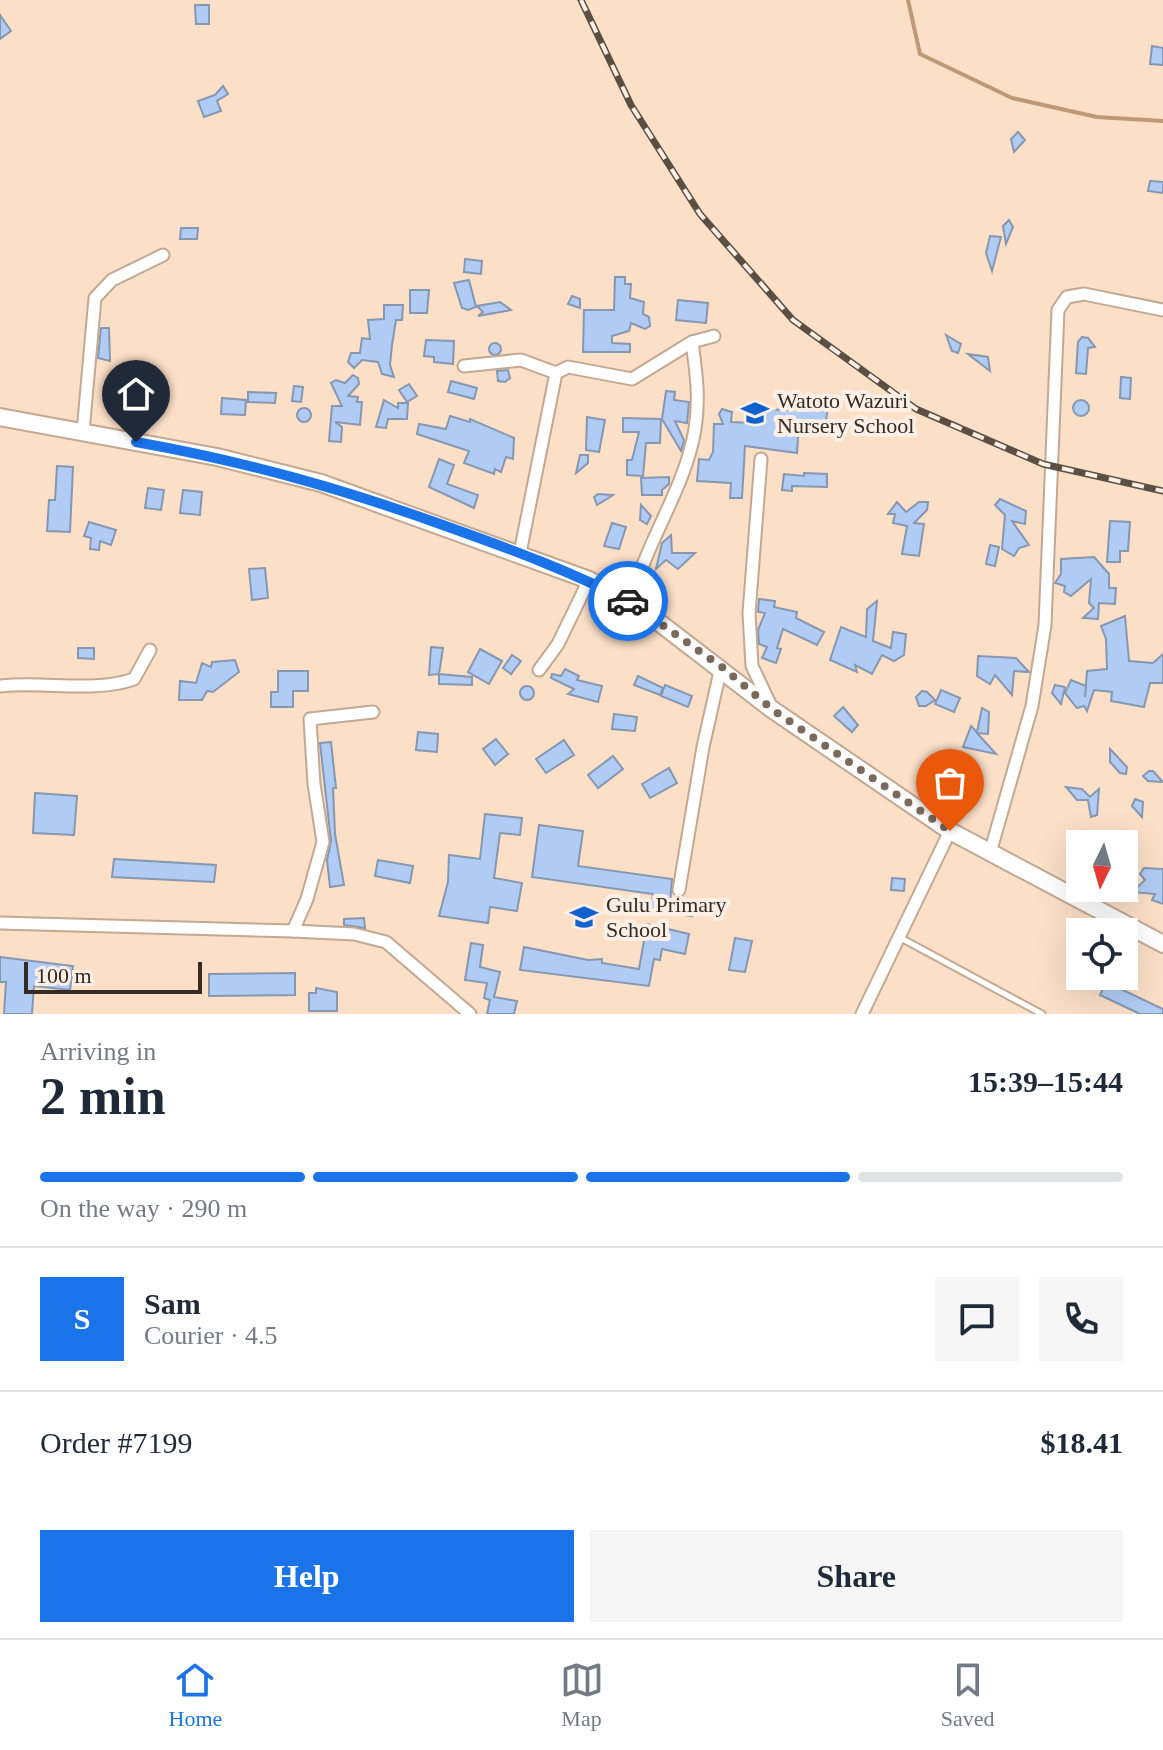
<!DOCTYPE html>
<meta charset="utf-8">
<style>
:root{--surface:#fff;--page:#f6f6f7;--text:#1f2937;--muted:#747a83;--line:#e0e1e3;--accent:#1a73e8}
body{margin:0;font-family:"Times New Roman",serif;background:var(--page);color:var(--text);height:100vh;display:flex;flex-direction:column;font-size:30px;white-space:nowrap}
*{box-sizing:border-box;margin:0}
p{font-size:26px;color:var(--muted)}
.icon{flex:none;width:44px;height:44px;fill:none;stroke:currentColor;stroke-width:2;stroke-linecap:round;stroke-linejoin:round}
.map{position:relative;height:1014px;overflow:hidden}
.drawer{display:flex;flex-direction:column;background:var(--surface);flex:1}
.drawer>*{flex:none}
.needle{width:52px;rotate:185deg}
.buttons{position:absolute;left:1066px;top:830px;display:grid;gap:16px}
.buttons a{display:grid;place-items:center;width:72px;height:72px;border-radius:0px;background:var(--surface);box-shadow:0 8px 32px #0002;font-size:40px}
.scale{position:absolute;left:24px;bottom:20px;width:178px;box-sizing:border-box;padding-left:8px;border:4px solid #352b22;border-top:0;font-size:22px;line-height:28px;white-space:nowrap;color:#352b22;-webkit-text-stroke:6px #fbefe6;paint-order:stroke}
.pin{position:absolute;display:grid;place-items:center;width:68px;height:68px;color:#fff;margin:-82px -34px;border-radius:50% 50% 50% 0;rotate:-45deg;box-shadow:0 0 8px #0007}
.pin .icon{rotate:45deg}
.courier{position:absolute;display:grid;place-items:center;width:80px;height:80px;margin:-40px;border:6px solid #1a73e8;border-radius:50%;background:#fff;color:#222;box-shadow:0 2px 10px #0007}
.head em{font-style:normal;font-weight:800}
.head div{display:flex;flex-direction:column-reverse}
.head{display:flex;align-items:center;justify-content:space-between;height:136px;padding:0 40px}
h1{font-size:52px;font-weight:800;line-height:60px}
.bar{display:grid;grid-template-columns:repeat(4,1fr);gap:12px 8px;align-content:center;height:96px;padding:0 40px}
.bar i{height:10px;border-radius:6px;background:var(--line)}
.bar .active{background:var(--accent)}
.bar p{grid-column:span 4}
.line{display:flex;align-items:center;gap:20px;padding:0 40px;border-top:2px solid var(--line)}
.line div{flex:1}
.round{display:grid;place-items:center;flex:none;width:84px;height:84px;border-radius:0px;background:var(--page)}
.primary-button{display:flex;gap:16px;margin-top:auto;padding:16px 40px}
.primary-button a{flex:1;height:92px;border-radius:0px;background:var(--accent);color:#fff;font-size:32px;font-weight:800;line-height:92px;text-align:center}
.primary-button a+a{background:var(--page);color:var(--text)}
.tabs{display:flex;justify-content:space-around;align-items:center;height:112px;border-top:2px solid var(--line);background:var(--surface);font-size:22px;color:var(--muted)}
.tabs a{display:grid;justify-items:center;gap:4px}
.tabs .active{color:var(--accent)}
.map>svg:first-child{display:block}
</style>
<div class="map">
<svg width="1163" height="1014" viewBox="0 0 1163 1014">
<rect width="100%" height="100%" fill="#fbdfc7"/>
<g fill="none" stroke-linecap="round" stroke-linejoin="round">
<path stroke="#be9978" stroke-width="4" d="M908,0l12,54 92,44 85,19 66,4"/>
</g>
<g fill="#b1ccf4" stroke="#8597b1" stroke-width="2">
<path d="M195,5h14v19h-13z"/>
<path d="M0,15l11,16 -11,8z"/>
<path d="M1152,46l11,2v17l-13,-1z"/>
<path d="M223,86l5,8 -11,7 4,10 -17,6 -6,-16 17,-6z"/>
<path d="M1018,132l7,8 -11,12 -3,-13z"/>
<path d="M1150,181l13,1v11l-15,-2z"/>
<path d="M1009,220l4,7 -7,17 -3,-18z"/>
<path d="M181,228h17l-1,11h-17z"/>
<path d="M990,236l11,1 -9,34 -6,-18z"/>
<path d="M465,259l17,2 -1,13 -17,-2z"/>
<path d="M615,277h10v7h6l-1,14 14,4 -1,12 6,3 1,9 -5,3 -14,-6 -2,8 -17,5v7l18,1v8h-47l1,-42h30z"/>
<path d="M469,280l7,27 -8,3 -6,-2 -8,-25z"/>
<path d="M410,290h19l-2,23h-17z"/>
<path d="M572,296l8,3v9l-12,-4z"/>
<path d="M678,300l30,3 -2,20 -30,-3z"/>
<path d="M500,302l11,8 -33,6 5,-4 -6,-6z"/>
<path d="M384,305h19l-1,15h-6l-4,25 -2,20 4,12 -12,-3 -4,-12 -16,-2 -8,8 -6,-6 3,-9h9l2,-15 8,1 -2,-19 16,-1z"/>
<path d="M101,328h8l1,33 -12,-3z"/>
<path d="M946,335l15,9 -3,9 -6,-2z"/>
<path d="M1082,337l6,1 7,9 -7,1 -2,26 -10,-1 2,-31z"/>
<path d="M426,340l28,1 -1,23 -19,-2v-5l-10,-1z"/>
<circle cx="495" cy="349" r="6"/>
<path d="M968,354l20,3 2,14z"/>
<path d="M508,370l2,8 -5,4 -7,-1 -1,-10z"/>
<path d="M353,375l5,3 1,6 -11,12 10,1 -1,5h5l-2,23 -25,-3 7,5 -1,15 -12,-1 3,-35h10l-11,-23 5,-3 9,3z"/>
<path d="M1121,377l10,1 -1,21 -10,-1z"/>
<path d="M451,381l26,7 -3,11 -26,-7z"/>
<path d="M409,384l8,12 -10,6 -8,-12z"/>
<path d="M294,386l9,1 -2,15 -9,-1z"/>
<path d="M666,391l9,1 -1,8 15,2 -2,21 -12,-2 9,19 -3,11 -19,-32z"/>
<path d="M248,392l28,1 -1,10 -27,-1z"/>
<path d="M222,398l24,2 -1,15 -24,-1z"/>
<path d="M384,400l14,8v-5h10l-1,16h-19l-2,9 -10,-1z"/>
<circle cx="1081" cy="408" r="8"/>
<path d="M798,404l30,3 -3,20 -26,-3 -2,29 -52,-7 -3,52h-12l1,-15 -34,-2 2,-22 10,1 4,-8 1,-28h9l-4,-10 3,-5 10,3 -1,10 22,1 1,-14 43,1z"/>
<circle cx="304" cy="415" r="7"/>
<path d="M450,416l20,6v-3l44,19 -1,21 -7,-2 -5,15 -6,-3 -1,5 -30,-11 5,-12 -52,-17 2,-10 27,5z"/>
<path d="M587,417l18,3 -6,32 -13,-2z"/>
<path d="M623,418l38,1 -1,24h-14l-3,33 -16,-1v-15h5l7,-28h-16z"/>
<path d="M580,455h8v8l-12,10z"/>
<path d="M439,459l15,6 -7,19 31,11 -4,13 -45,-21z"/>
<path d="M57,466l16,1 -3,65 -23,-1 2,-31h6z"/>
<path d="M804,473l23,1v13l-35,-1v5l-10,-1 2,-16 20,2z"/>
<path d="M669,477v7l-7,6v5h-20l-1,-17z"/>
<path d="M148,488l16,2 -3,20 -16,-2z"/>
<path d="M183,490l19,2 -2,23 -20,-2z"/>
<path d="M598,494l15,1 -16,10 -3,-8z"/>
<path d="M1000,499l26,12 -1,13 -13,-3 17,24 -10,3 -5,8 -12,-7 3,-34 -10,-10z"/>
<path d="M897,502l9,10 13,-10h9l-1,8 -13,13 10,1 -5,32 -17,-2 5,-28 -14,-3 2,-9h-7z"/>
<path d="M641,505l10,11 -4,8 -7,-4z"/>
<path d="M1110,521l20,1 -2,29h-8v11h-13z"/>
<path d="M89,522l27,8 -5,15 -11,-4 -1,9 -9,-1 1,-11 -7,-2z"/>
<path d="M612,523l14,4 -7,22 -15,-3z"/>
<path d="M671,535l1,18h23l-17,16 -12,-9 -10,9 6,-26z"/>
<path d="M990,545l9,2 -4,19 -9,-2z"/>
<path d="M1094,557l15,17v14h7l-1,16 -16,-1 -1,16 -15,-1 11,-10 -5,-5 2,-24 -20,17 -7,-4 1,-6 -10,-3 6,-9v-15z"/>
<path d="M265,568l3,30 -16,2 -3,-31z"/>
<path d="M759,599l16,2 -1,6 23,5 -1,6 28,14 -7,13 -34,-16 -6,19 4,1 -5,14 -14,-5 5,-11 -8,-3 -1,-14 7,-17 -7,-1z"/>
<path d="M877,601l-4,40 18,7 2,-16 13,2 -2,21 -10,6 -12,-6 -10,19 -17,-9 2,7 -27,-12 11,-33 25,10 1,-28z"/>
<path d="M1125,616l4,45 24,2 10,-9v29h-13l-6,24 -33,-6 1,-9 -18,-2 -7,21 -3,-5 -7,2 -12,-15 6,-13 15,6 -1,11 2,-26 20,-2 -1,-30 -5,-13z"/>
<path d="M431,647l12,1 -4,26 33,3v8l-33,-1v-10l-10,1z"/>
<path d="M78,648h16v11l-16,-1z"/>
<path d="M480,649l22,12 -13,23 -21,-12z"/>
<path d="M512,655l9,6 -10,13 -8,-6z"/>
<path d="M978,656l38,2 13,14 -15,-1 -2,24 -17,-20 -5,9 -13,-8z"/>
<path d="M235,660l4,12 -26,20 -6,-1 -5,9h-23l1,-19 16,2 6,-20 9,4 1,-5z"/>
<path d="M565,669l14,7 -2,4 25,6 -4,16 -30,-8 6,-5 -23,-11 1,-4 9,2z"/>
<path d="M278,671h30v20h-15v16h-22v-15h7z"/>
<path d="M638,676l25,12 -3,7 -26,-10z"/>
<path d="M665,685l27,11 -4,11 -27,-11z"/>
<path d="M1055,685l10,2 -4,17 -9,-11z"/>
<circle cx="527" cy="693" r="7"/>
<path d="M941,690l19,8 -6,14 -19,-8z"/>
<path d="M922,691l5,1 8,8 -9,6h-7l-3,-9z"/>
<path d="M843,707l15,18 -6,7 -18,-16z"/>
<path d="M982,708l7,4 -1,22 -11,-1 19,21 -33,-7 8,-21 6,6z"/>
<path d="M614,714l23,3 -2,14 -23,-2z"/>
<path d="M418,732l20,2 -1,18 -21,-2z"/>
<path d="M496,739l12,15 -13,11 -12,-16z"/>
<path d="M564,740l10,15 -28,18 -10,-14z"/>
<path d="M331,742l5,46h-3l2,46 9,51 -14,2 -3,-27 4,-19 -11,-98z"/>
<path d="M1110,749l17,18 -1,7 -6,-1 -10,-11z"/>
<path d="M613,756l10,13 -25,19 -10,-13z"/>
<path d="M669,768l8,15 -27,15 -8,-14z"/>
<path d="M1149,771h4l10,11 -15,-1 -5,-5z"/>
<path d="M1066,787l16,2 8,8 9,-8 -2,26 -6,2 -3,-17h-11z"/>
<path d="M35,793l42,3 -3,39 -41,-2z"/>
<path d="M1135,799l8,3 -1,15 -10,-11z"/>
<path d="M485,814l37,4 -2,17 -20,-2 -6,45 28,5 -5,28 -27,-4 -2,16 -49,-7 9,-34 1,-27 31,4z"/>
<path d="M539,825l44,6 -5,35 94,13 -2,25 23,3 -1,9 -42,-6 3,-16 -121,-17z"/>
<path d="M114,859l102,6 -2,17 -102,-5z"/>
<path d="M378,860l35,6 -3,17 -35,-7z"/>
<path d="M1144,868l19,1v35l-11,-4 3,-6 -23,-2 13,-12 -5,-6z"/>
<path d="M892,878l13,1 -1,12 -13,-1z"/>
<path d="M364,918l1,10 -21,-3v-6z"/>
<path d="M647,924l42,10 -4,20 -23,-5 -2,11 -6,-1 -5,27 -129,-16 4,-23 64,13 14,-1v4l37,6z"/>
<path d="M735,938l17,3 -7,31 -16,-2z"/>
<path d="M471,943l12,2 -3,22 20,5 -6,25 23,4 -3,13h-27l3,-14 -6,-2 3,-15 -22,-3z"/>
<path d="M0,957l73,9 -3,24 -36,-4 -2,28h-28l2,-32h-6z"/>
<path d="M295,973v22l-86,1v-22z"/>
<path d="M1106,982l57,27v5h-23l-40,-19z"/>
<path d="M316,988l21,4v19h-28v-18h7z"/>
</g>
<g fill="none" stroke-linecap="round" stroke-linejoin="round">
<g stroke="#c3a892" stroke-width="9">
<path id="service" d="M899,937l143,77"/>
</g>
<g stroke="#c3a892" stroke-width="15">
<g id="minor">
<path d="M464,366l57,-6 35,13"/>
<path d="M83,432l12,-134 17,-18 51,-25"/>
<path d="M761,459l-12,154 3,53 19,40"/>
<path d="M520,553l36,-180 12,-6 64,12 60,-37 22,-6"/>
<path d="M631,603c14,-61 54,-113 64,-174 5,-30 1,-58 -3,-87"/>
<path d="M539,670l19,-26 31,-64"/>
<path d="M0,686c44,-5 95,7 134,-7l16,-29"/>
<path d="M990,853l42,-147 13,-81 13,-315 9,-13 17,-3 79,16"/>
<path d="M679,890l24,-143 18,-80"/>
<path d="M0,923l293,8 14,-32 16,-57 -9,-58 -4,-65 63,-7"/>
<path d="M293,931l61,3 32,8 84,72"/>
<path d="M862,1014l88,-183"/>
</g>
</g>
<g stroke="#c3a892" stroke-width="20">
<path id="primary" d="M0,417l217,40 104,26 268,97 50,27 134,103 177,121 213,113"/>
</g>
<use href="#service" stroke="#fff" stroke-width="5"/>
<use href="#minor" stroke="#fff" stroke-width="11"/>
<use href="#primary" stroke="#fff" stroke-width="16"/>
<g stroke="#5b4e42" stroke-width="7">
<path id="rail" d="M581,0l50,105 69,109 93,106 123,89 127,55 120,27"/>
</g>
<use href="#rail" stroke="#fbefe6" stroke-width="4" stroke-dasharray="12" stroke-linecap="butt"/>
</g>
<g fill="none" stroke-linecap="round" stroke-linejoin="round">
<path stroke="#7a6a5c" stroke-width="8" stroke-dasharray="0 14.4" d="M628,601l94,66 51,43 177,121"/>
<path stroke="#1a73e8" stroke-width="10" d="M136,442c112,20 211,48 318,87 59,21 118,43 174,72"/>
</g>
<defs>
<g id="school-bare" transform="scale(2.16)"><path d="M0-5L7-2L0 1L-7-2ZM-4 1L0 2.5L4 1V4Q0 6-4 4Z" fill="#1062cc" stroke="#fbefe6" stroke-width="2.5" paint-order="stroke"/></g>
</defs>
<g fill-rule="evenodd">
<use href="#school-bare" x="755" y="413"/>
<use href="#school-bare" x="584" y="917"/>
</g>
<g text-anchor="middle" stroke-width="8" stroke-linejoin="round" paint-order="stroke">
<g font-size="22" fill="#352b22" stroke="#fbefe6" text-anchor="start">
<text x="777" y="408">Watoto Wazuri<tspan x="777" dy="25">Nursery School</tspan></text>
<text x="606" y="912">Gulu Primary<tspan x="606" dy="25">School</tspan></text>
</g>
</g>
</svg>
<div class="buttons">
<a><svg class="needle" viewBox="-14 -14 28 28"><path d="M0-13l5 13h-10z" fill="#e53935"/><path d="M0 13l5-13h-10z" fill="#747a83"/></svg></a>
<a><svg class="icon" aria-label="locate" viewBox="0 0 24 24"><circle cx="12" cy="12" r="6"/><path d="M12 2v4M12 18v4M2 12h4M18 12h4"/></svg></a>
</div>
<div class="scale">100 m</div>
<div class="pin" style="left:950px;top:831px;background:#ea580c"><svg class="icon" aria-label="bag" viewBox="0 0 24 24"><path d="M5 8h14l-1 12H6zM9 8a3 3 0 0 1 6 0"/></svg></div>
<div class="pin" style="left:136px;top:442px;background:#1f2937"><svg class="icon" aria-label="home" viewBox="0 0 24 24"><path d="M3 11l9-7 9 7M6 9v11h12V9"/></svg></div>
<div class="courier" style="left:628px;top:601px"><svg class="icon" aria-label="car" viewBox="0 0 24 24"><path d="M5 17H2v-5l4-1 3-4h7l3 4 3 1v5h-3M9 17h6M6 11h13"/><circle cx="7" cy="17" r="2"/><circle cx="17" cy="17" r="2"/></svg></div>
</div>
<section class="drawer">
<div class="head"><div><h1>2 min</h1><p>Arriving in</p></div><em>15:39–15:44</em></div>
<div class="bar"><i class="active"></i><i class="active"></i><i class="active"></i><i></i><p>On the way · 290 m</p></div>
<div class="line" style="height:144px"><b class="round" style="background:var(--accent);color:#fff">S</b><div><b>Sam</b><p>Courier · 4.5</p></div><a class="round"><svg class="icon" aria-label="chat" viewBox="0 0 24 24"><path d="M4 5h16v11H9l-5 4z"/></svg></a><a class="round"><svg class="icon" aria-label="phone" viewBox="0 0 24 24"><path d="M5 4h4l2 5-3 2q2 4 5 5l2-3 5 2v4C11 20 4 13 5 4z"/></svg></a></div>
<div class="line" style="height:104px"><div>Order #7199</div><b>$18.41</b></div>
<div class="primary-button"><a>Help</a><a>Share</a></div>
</section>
<nav class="tabs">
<a class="active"><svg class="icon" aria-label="home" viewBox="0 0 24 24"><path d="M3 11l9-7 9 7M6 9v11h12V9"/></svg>Home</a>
<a><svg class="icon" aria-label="map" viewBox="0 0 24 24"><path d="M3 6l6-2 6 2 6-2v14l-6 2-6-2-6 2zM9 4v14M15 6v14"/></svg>Map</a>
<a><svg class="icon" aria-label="saved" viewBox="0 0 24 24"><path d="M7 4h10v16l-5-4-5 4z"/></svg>Saved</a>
</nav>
